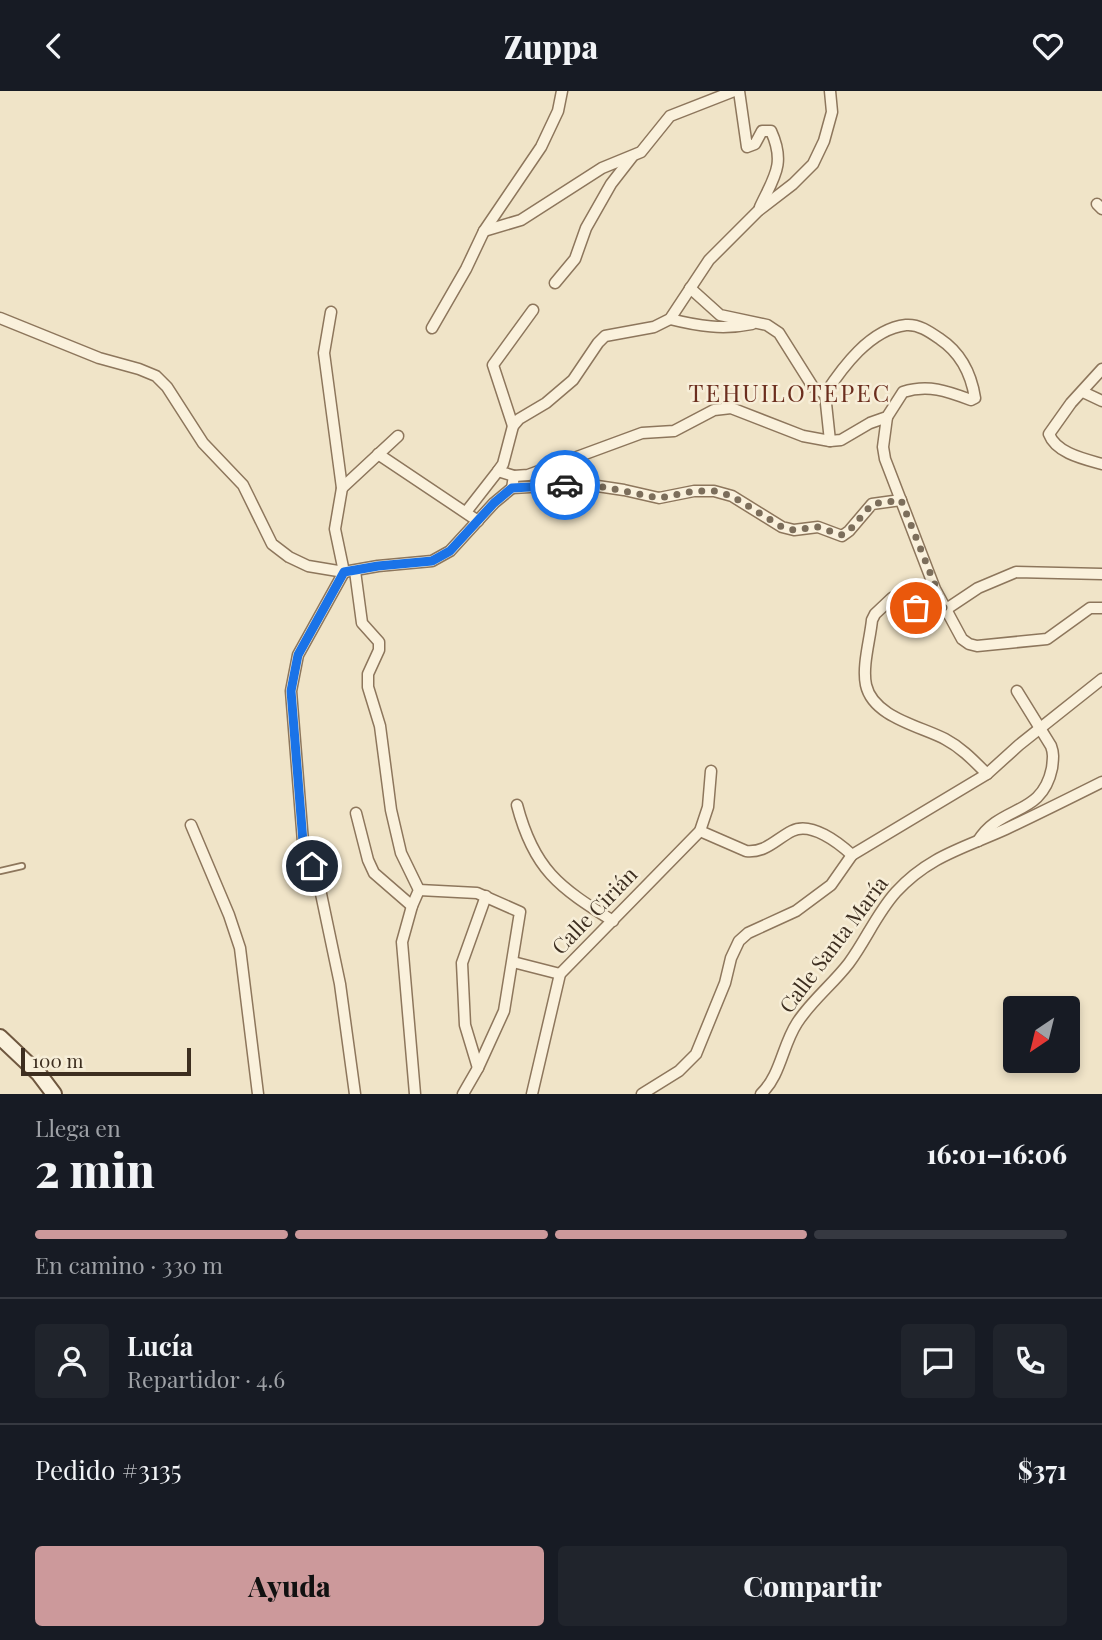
<!DOCTYPE html>
<html lang="es">
<meta charset="utf-8">
<style>
:root{--surface:#171b24;--page:#20242c;--text:#f1f3f6;--muted:#9ea1a6;--line:#363941;--accent:#cc999b}
body{margin:0;font-family:"Playfair Display",serif;background:var(--page);color:var(--text);height:100vh;display:flex;flex-direction:column;font-size:26px;white-space:nowrap}
*{box-sizing:border-box;margin:0}
p{font-size:23px;color:var(--muted)}
.icon{flex:none;width:38px;height:38px;fill:none;stroke:currentColor;stroke-width:2;stroke-linecap:round;stroke-linejoin:round}
.map{position:relative;height:1003px;overflow:hidden}
.details{display:flex;flex-direction:column;background:var(--surface);flex:1}
.details>*{flex:none}
.needle{width:46px;rotate:215deg}
.controls{position:absolute;left:1003px;top:905px;display:grid;gap:14px}
.controls a{display:grid;place-items:center;width:77px;height:77px;border-radius:7px;background:var(--surface);box-shadow:0 4px 10px #0003;font-size:35px}
.scale{position:absolute;left:21px;bottom:18px;width:170px;box-sizing:border-box;padding-left:7px;border:4px solid #3d2e20;border-top:0;font-size:19px;line-height:24px;white-space:nowrap;color:#3d2e20;-webkit-text-stroke:5px #f7eed8;paint-order:stroke}
.pin{position:absolute;display:grid;place-items:center;width:60px;height:60px;color:#fff;margin:-30px;border:4px solid #fff;border-radius:50%;box-shadow:0 2px 7px #0007}
.courier{position:absolute;display:grid;place-items:center;width:70px;height:70px;margin:-35px;border:5px solid #1a73e8;border-radius:50%;background:#fff;color:#222;box-shadow:0 2px 9px #0007}
.summary em{font-style:normal;font-weight:800}
.summary div{display:flex;flex-direction:column-reverse}
.summary{display:flex;align-items:center;justify-content:space-between;height:119px;padding:0 35px}
h1{font-size:46px;font-weight:800;line-height:52px}
.bar{display:grid;grid-template-columns:repeat(4,1fr);gap:10px 7px;align-content:center;height:84px;padding:0 35px}
.bar i{height:9px;border-radius:5px;background:var(--line)}
.bar .on{background:var(--accent)}
.bar p{grid-column:span 4}
.line{display:flex;align-items:center;gap:18px;padding:0 35px;border-top:2px solid var(--line)}
.line div{flex:1}
.round{display:grid;place-items:center;flex:none;width:74px;height:74px;border-radius:7px;background:var(--page)}
.action{display:flex;gap:14px;margin-top:auto;padding:14px 35px}
.action a{flex:1;height:80px;border-radius:7px;background:var(--accent);color:#111;font-size:28px;font-weight:800;line-height:80px;text-align:center}
.action a+a{background:var(--page);color:var(--text)}
header{display:flex;justify-content:space-between;align-items:center;height:91px;padding:0 35px;background:var(--surface);font-size:32px;font-weight:800}
.map>svg:first-child{display:block}
</style>
<header><svg class="icon" aria-label="back" viewBox="0 0 24 24"><path d="M15 5l-7 7 7 7"/></svg>Zuppa<svg class="icon" aria-label="heart" viewBox="0 0 24 24"><path d="M12 20l-8-8c-3-5 5-10 8-4 3-6 11-1 8 4z"/></svg></header>
<div class="map">
<svg width="1102" height="1003" viewBox="0 0 1102 1003">
<rect width="100%" height="100%" fill="#f0e4c8"/>
<g fill="none" stroke-linecap="round" stroke-linejoin="round">
<g stroke="#8d765c" stroke-width="8">
<path id="lane" d="M0,780l22,-5"/>
</g>
<g stroke="#8d765c" stroke-width="13">
<g id="street">
<path d="M739,0l8,56 8,-3 7,-13h9c15,33 3,46 -11,76"/>
<path d="M1097,113l5,5"/>
<path d="M484,140l37,-11 81,-52 39,-16 29,-36 64,-25"/>
<path d="M555,192l20,-24 11,-31 25,-44 21,-27"/>
<path d="M690,197l30,27 47,10 12,8 34,54 12,7 5,47"/>
<path d="M331,221l-7,41 18,135 -7,41 9,43"/>
<path d="M0,227l99,40 40,11 17,7 11,11 36,56 40,42 29,59 17,13 19,9 36,6 34,-6 54,-5 18,-10 44,-48 18,-15 2,-12 -16,-5 5,-7 10,-38 6,-7 27,-16 27,-23 25,-37 7,-7 49,-9 16,-8 39,-59 49,-49 35,-27 20,-20 11,-23 8,-29 -2,-21"/>
<path d="M670,228c28,7 53,11 82,5"/>
<path d="M432,237l34,-59 18,-38 57,-84 17,-36 4,-20"/>
<path d="M1102,278l-31,34 -22,31c7,19 35,25 53,30"/>
<path d="M1083,301l19,9"/>
<path d="M887,326l-4,30 2,12 50,130 27,50 7,5 8,2 70,-7 43,-31h12"/>
<path d="M513,335l-20,-61 40,-55"/>
<path d="M378,363l100,67"/>
<path d="M514,385l14,-1 114,-42 32,-2 40,-21 17,-2 72,28 27,5 11,-1 29,-17 17,-6 16,-25c25,-8 44,-1 68,8l4,-2c-4,-25 -14,-45 -35,-59 -10,-7 -21,-15 -34,-14 -36,4 -64,43 -81,69"/>
<path d="M342,397l56,-52"/>
<path d="M512,397l72,-4 40,6 35,8 35,-7h20l18,5 50,31 12,3 24,-3 24,9 7,-5 23,-27 29,-4"/>
<path d="M466,421l32,-41"/>
<path d="M355,480l7,52 17,19v8l-11,24v13l12,39 11,84 10,43 18,37 -7,16 -10,36 13,152"/>
<path d="M344,481l-46,83 -7,36 12,151 17,47 20,95 15,110"/>
<path d="M987,683c-13,-13 -25,-26 -42,-35 -25,-13 -72,-22 -79,-54 -4,-19 4,-45 6,-65l3,-6 17,-16 12,8 12,2 11,12 5,2 13,-12 33,-22 38,-16 86,2"/>
<path d="M517,714c17,65 42,82 96,116"/>
<path d="M356,722l12,47 6,13 38,33"/>
<path d="M191,734l38,90 11,33 18,146"/>
<path d="M700,740l46,20c20,2 30,-12 46,-20 19,-10 47,12 60,24"/>
<path d="M978,750c23,-37 64,-24 74,-73 1,-9 2,-14 -1,-22l-34,-55"/>
<path d="M419,799l58,3 43,19 -16,99 -26,57 -15,26"/>
<path d="M513,871l47,12"/>
<path d="M478,977l-13,-43 -3,-62 24,-67"/>
<path d="M532,1003l28,-120 140,-143 8,-24 3,-36"/>
<path d="M642,1003l37,-23 17,-17 29,-71 6,-25 8,-17 9,-8 48,-22 35,-26 21,-30 135,-81 32,-29 83,-66"/>
<path d="M761,1003c20,-19 21,-48 36,-71 14,-22 36,-39 52,-60 17,-23 28,-50 47,-71 33,-36 68,-44 110,-63 32,-15 64,-31 96,-47"/>
</g>
</g>
<g stroke="#6f573f" stroke-width="18">
<path id="secondary" d="M0,946l39,37 15,20"/>
</g>
<use href="#lane" stroke="#faf1dc" stroke-width="4.5"/>
<use href="#street" stroke="#faf1dc" stroke-width="10"/>
<use href="#secondary" stroke="#faf1dc" stroke-width="14"/>
</g>
<g fill="none" stroke-linecap="round" stroke-linejoin="round">
<path stroke="#7c6e5b" stroke-width="7" stroke-dasharray="0 12.6" d="M565,394l39,2 55,11 35,-7h20l18,5 50,31 12,3 24,-3 24,8 7,-4 23,-27 29,-4 44,110 -13,12h-3l-13,-14"/>
<path stroke="#1a73e8" stroke-width="9" d="M312,775l-9,-24 -12,-151 7,-36 46,-83 34,-6 54,-5 18,-10 44,-48 18,-15 53,-3"/>
</g>
<g text-anchor="middle" stroke-width="5" stroke-linejoin="round" paint-order="stroke">
<g font-size="21" fill="#3d2e20" stroke="#f7eed8">
<text transform="translate(595 820) rotate(-46)" y="7">Calle Cirián</text>
<text transform="translate(834 854) rotate(-53)" y="7">Calle Santa María</text>
</g>
<g font-size="24" letter-spacing="2" fill="#6b2e1e" stroke="#f7eed8">
<text x="790" y="311">TEHUILOTEPEC</text>
</g>
</g>
</svg>
<div class="controls">
<a><svg class="needle" viewBox="-14 -14 28 28"><path d="M0-13l5 13h-10z" fill="#e53935"/><path d="M0 13l5-13h-10z" fill="#9ea1a6"/></svg></a>
</div>
<div class="scale">100 m</div>
<div class="pin" style="left:916px;top:517px;background:#ea580c"><svg class="icon" aria-label="bag" viewBox="0 0 24 24"><path d="M5 8h14l-1 12H6zM9 8a3 3 0 0 1 6 0"/></svg></div>
<div class="pin" style="left:312px;top:775px;background:#1f2937"><svg class="icon" aria-label="home" viewBox="0 0 24 24"><path d="M3 11l9-7 9 7M6 9v11h12V9"/></svg></div>
<div class="courier" style="left:565px;top:394px"><svg class="icon" aria-label="car" viewBox="0 0 24 24"><path d="M5 17H2v-5l4-1 3-4h7l3 4 3 1v5h-3M9 17h6M6 11h13"/><circle cx="7" cy="17" r="2"/><circle cx="17" cy="17" r="2"/></svg></div>
</div>
<section class="details">
<div class="summary"><div><h1>2 min</h1><p>Llega en</p></div><em>16:01–16:06</em></div>
<div class="bar"><i class="on"></i><i class="on"></i><i class="on"></i><i></i><p>En camino · 330 m</p></div>
<div class="line" style="height:126px"><a class="round"><svg class="icon" aria-label="person" viewBox="0 0 24 24"><circle cx="12" cy="8" r="4"/><path d="M4 21q1-7 8-7t8 7"/></svg></a><div><b>Lucía</b><p>Repartidor · 4.6</p></div><a class="round"><svg class="icon" aria-label="chat" viewBox="0 0 24 24"><path d="M4 5h16v11H9l-5 4z"/></svg></a><a class="round"><svg class="icon" aria-label="phone" viewBox="0 0 24 24"><path d="M5 4h4l2 5-3 2q2 4 5 5l2-3 5 2v4C11 20 4 13 5 4z"/></svg></a></div>
<div class="line" style="height:91px"><div>Pedido #3135</div><b>$371</b></div>
<div class="action"><a>Ayuda</a><a>Compartir</a></div>
</section>
